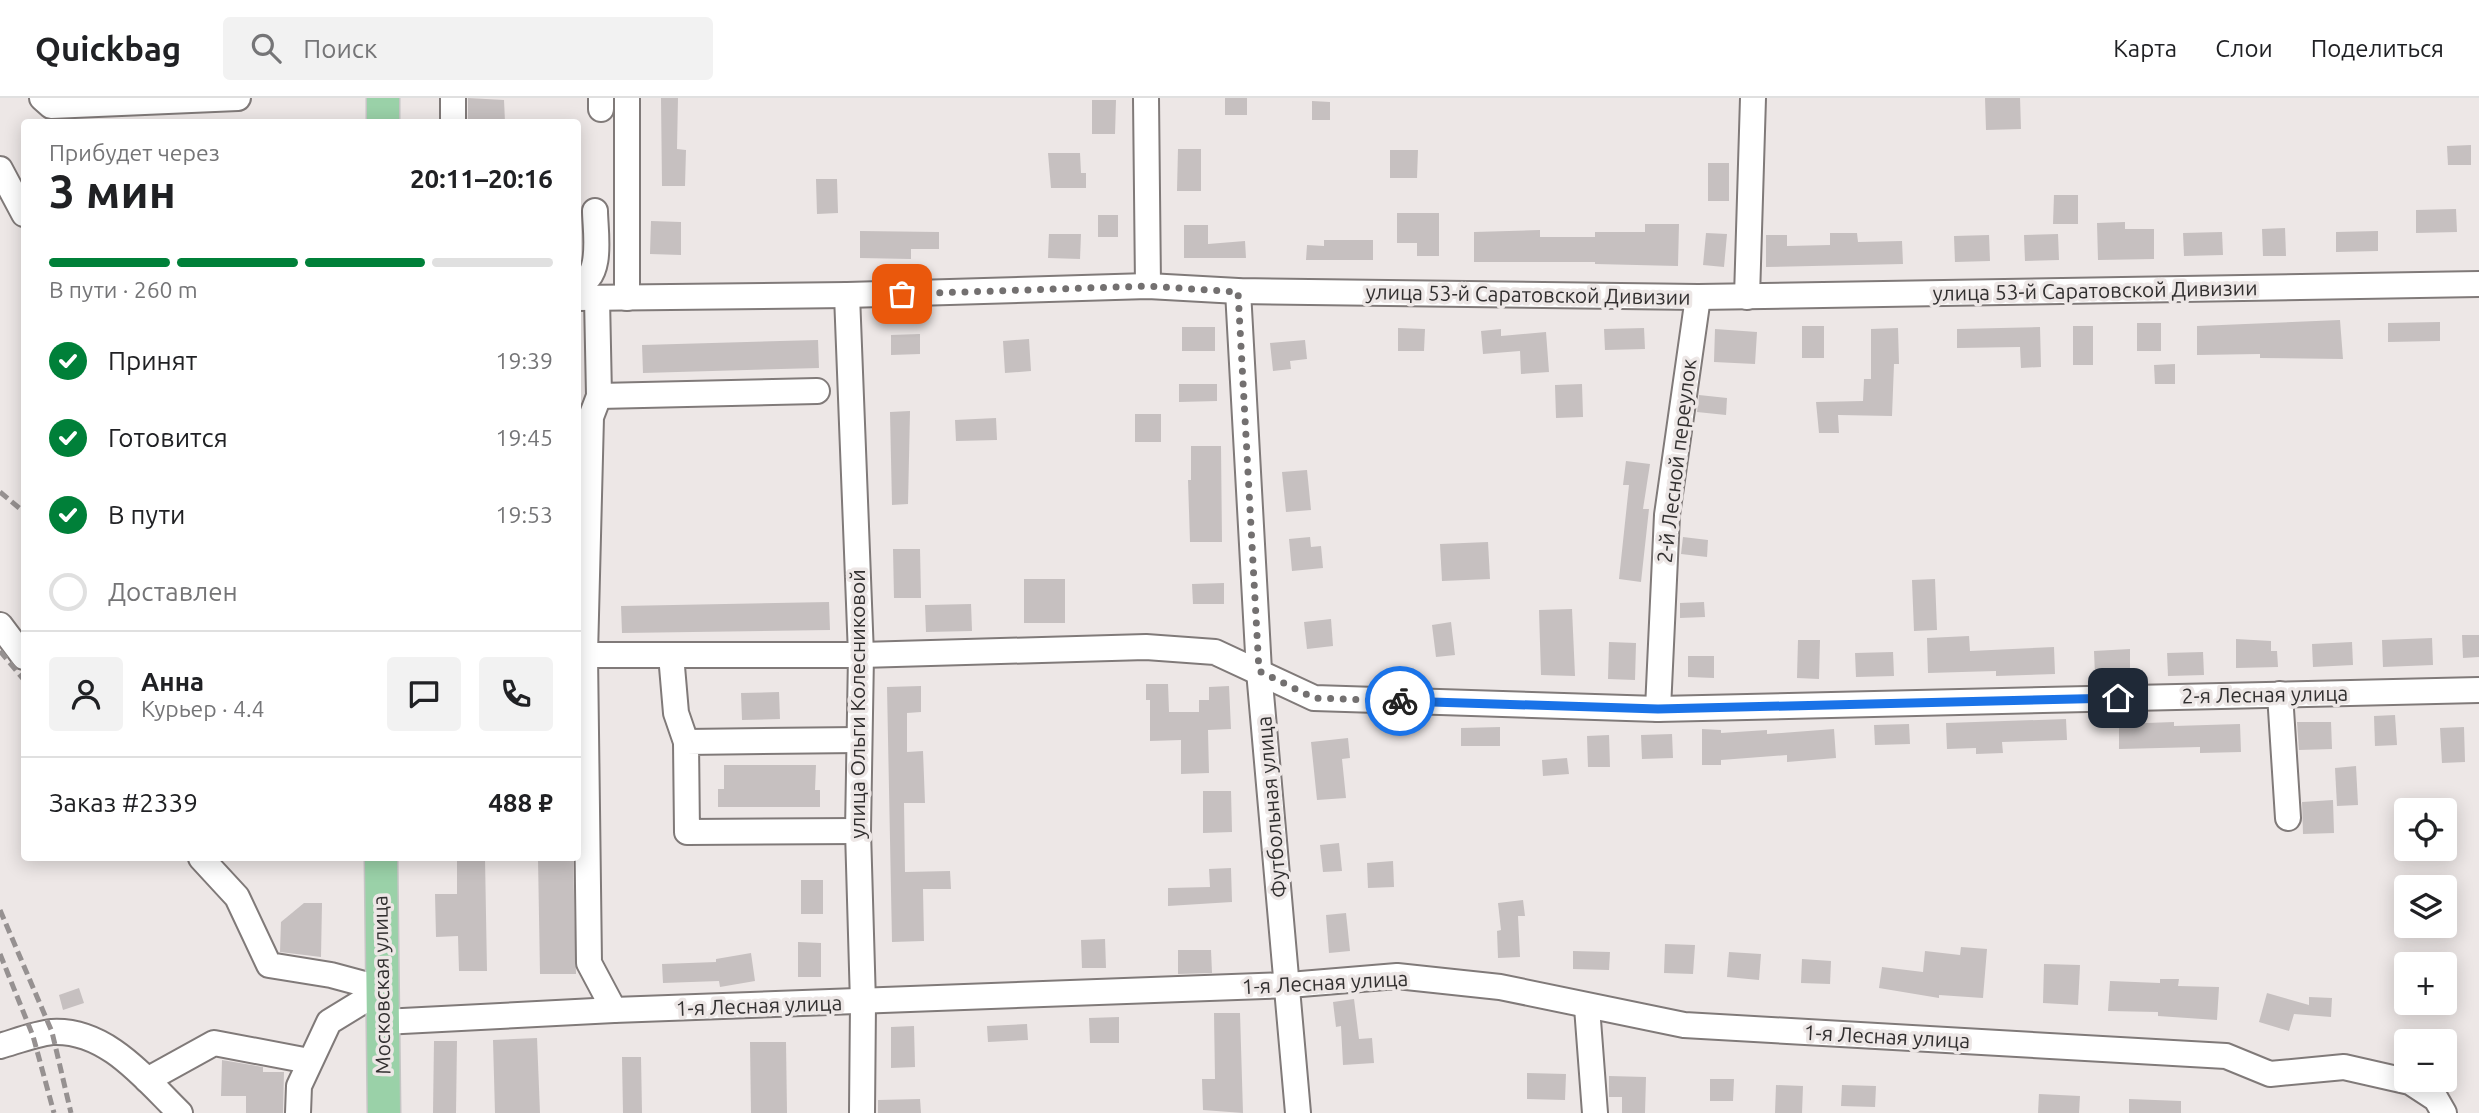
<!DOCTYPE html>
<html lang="ru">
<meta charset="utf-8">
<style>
:root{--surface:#fff;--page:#f2f2f2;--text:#202124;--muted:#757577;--line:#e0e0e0;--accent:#008039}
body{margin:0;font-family:Ubuntu,sans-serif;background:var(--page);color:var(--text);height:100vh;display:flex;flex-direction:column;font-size:26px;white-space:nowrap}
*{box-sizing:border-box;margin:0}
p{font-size:23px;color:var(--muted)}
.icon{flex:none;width:38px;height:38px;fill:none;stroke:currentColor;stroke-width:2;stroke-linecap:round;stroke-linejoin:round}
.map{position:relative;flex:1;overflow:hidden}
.sheet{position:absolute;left:21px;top:21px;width:560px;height:742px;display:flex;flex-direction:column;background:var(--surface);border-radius:7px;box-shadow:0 4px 18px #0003}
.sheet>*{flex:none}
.fabs{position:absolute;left:2394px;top:700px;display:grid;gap:14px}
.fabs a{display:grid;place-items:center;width:63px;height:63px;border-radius:7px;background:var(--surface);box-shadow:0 4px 18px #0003;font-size:35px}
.pin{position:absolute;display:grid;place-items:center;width:60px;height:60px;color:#fff;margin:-30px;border-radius:14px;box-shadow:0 4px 10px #0006}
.courier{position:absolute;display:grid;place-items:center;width:70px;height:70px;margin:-35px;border:5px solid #1a73e8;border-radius:50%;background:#fff;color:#222;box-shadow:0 2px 9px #0007}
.headline em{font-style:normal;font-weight:700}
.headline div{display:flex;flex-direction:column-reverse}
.headline{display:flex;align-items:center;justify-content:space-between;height:119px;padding:0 28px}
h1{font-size:46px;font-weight:700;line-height:52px}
.bar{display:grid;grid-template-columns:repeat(4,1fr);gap:10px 7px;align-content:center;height:84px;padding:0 28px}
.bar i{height:9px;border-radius:5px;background:var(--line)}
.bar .current{background:var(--accent)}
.bar p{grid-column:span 4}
.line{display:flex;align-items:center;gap:18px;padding:0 28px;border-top:2px solid var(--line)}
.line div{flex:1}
.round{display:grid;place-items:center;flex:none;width:74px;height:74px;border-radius:7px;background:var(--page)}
ol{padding:0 28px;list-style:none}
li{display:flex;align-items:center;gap:21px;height:77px}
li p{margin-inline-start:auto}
li .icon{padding:7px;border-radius:50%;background:var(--accent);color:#fff;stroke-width:4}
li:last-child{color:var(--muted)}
li i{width:38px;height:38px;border:4px solid var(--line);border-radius:50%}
header{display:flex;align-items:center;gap:42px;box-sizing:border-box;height:98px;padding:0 35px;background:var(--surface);border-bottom:2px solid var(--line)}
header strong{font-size:33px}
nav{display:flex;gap:38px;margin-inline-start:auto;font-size:24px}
.search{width:490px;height:63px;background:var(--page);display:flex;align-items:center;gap:18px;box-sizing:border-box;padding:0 24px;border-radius:7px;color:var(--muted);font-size:26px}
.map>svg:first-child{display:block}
</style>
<header>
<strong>Quickbag</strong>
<div class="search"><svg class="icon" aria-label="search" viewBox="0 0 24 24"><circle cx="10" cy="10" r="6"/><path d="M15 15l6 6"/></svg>Поиск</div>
<nav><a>Карта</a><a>Слои</a><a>Поделиться</a></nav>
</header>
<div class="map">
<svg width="2479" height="1015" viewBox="0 0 2479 1015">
<rect width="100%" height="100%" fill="#ede7e6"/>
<g fill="#c6c0c0">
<path d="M468,0l36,2 1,22h-37z"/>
<path d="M661,0h17l-1,51 9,1 -1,36h-23z"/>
<rect x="1225" y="0" width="22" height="17"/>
<path d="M1985,0h35l1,31 -35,1z"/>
<path d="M1092,2h24l-1,34h-23z"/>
<path d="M1312,3l18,1v18h-18z"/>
<path d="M2471,47v20h-23l-1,-19z"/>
<path d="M1178,51h23v42h-24z"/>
<path d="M1390,52h28l-1,28h-27z"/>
<path d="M1048,55h32l1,20h5v15h-35z"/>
<rect x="1708" y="65" width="21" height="38"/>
<path d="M816,81h21l1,34 -21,1z"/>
<path d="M2054,97h24v29h-25z"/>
<path d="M2456,111l1,23 -41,1v-23z"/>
<path d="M1397,115h42v43h-22v-13h-20z"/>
<rect x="1098" y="117" width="20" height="22"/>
<path d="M651,123l30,1v33l-31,-1z"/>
<path d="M2125,124v7h29v30l-56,1 -1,-37z"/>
<path d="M1645,126h34l-1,42 -83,-2v-2h-121v-30l66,-2v7h55v-5h50z"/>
<path d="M1184,127h24v19l37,-3 1,17h-62z"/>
<path d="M2285,130l1,28h-23l-1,-27z"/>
<path d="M860,133l79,1v17h-28v10l-51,-1z"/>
<path d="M2378,133v20l-42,1v-20z"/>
<path d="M2222,134l1,23 -39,1 -1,-23z"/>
<path d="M1706,135l21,1 -3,33 -21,-2z"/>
<path d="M1830,135h27l1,9 44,-1 1,23 -137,3v-32h21v11l43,-1z"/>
<path d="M1049,136h32l-1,25 -32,-1z"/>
<path d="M2058,136l1,26 -34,1 -1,-26z"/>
<path d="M1989,137l1,26 -35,1 -1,-26z"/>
<path d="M1324,142h49v20h-67l1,-15 17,1z"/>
<path d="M2340,222l3,39 -83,-1v-4l-63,1v-29z"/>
<path d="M2440,224v19l-52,1v-19z"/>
<rect x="2137" y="225" width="24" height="28"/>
<rect x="1802" y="228" width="22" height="32"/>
<rect x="2073" y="228" width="20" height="39"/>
<rect x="1182" y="229" width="33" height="24"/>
<path d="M2040,229l1,40 -20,1 -1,-21 -63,1v-19z"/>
<path d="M1398,230l27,1 -1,22h-26z"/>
<path d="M1644,230l1,21 -40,1 -1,-21z"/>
<path d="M1898,230l1,36h-5l-2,52 -54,-1 1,18h-20l-3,-31 47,-1 1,-22h7v-50z"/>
<path d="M1501,231v7l45,-4 3,40 -28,2 -1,-23 -37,3 -2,-23z"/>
<path d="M1715,231l42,3 -2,32 -41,-2z"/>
<path d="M920,236v20l-29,1v-20z"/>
<path d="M1029,241l2,32 -26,2 -2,-32z"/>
<path d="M818,242l1,28 -176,5 -1,-28z"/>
<path d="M1305,242l2,19 -17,2 1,8 -18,2 -3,-28z"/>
<path d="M2175,266v20h-20l-1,-19z"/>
<path d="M1179,286h38v17l-38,1z"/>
<path d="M1582,286l1,33 -27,1 -1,-33z"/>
<path d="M1699,297l28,3 -1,17 -29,-3z"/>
<path d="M910,313l-2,93 -16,1 -2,-93z"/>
<rect x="1135" y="316" width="26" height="28"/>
<path d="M996,320l1,22 -41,1 -1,-21z"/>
<path d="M1191,348h30l1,96h-32l-2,-62h3z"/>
<path d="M1626,363l24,3 -7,45h6l-8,73 -22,-3 10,-94h-6z"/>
<path d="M1307,372l4,40 -25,2 -4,-40z"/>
<path d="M1310,439l1,10 10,-1 2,22 -31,3 -3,-32z"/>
<path d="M1683,439l25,3 -1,17 -26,-3z"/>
<path d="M1488,444l2,37 -48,2 -2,-37z"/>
<path d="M893,451h27l1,49h-27z"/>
<rect x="1024" y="481" width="41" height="44"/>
<path d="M1935,481l2,51 -23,1 -2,-51z"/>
<path d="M1224,485v21h-31l-1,-20z"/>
<path d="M829,504l1,28 -208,3 -1,-27z"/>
<path d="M1704,504l1,15 -25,1v-15z"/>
<path d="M971,506l1,27 -46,1 -1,-27z"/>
<path d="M1572,511l3,67 -34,-1 -2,-65z"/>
<path d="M1331,521l2,27 -26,3 -3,-27z"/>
<path d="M1451,524l4,33 -19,2 -4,-32z"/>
<path d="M2462,537h17v22l-16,1z"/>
<path d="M1969,538l1,15 84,-4 1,27 -59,2v-5l-68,2 -1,-35z"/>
<path d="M2432,540l1,27 -50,2 -1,-27z"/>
<path d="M2236,541l35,2v10h6l1,16 -42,1z"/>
<path d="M1798,542h22l-1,39 -22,-1z"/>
<path d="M1609,544l27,1 -1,37 -27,-1z"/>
<path d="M2352,544l1,23 -40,2 -1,-23z"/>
<path d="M2130,551v24l-35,2 -1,-24z"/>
<path d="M1893,554l1,24 -38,1 -1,-24z"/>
<path d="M2203,554l1,23 -36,1 -1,-23z"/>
<path d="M1688,558h26v22l-26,-1z"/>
<path d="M1146,586h22l1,28h30v-12h10v-13l20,-1 2,43 -23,1 1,43 -28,1v-34l-31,1v-41h-4z"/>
<path d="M921,588v26l-14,1v39l16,-1 2,52h-21l1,69 45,-1 1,18h-28l1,52 -32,1 -5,-255z"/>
<path d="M779,594l1,27 -38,1 -1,-27z"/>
<path d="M2395,617l2,30 -22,1 -1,-30z"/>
<path d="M2066,621l1,21 -65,2 1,11 -27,1v-6l-29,1 -1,-26z"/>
<path d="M2174,624v4l66,-2 1,28 -41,1v-6l-81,2v-25z"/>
<path d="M2297,624h34l1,27 -33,1z"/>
<path d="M1909,626l1,20 -35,1 -1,-20z"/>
<path d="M1500,629v19h-39v-18z"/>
<path d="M2464,629l1,35 -23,1 -2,-35z"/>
<path d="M1702,631l19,1v3l46,-3v4l67,-5 2,29 -49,4v-7l-66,5v5h-19z"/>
<path d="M1672,636l1,24 -31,1 -1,-24z"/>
<path d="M1609,637l1,32h-22l-1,-31z"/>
<path d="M1348,640l2,20 -8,1 4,39 -29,2 -6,-58z"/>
<path d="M1567,660l2,16 -26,2 -1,-16z"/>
<path d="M724,667h92l-1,25h5v17h-102v-18h6z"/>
<path d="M2356,668l2,39 -21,1 -2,-38z"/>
<path d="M1203,693h28l1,41 -29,1z"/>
<path d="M2333,702l1,33 -31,1 -1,-32z"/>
<path d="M1339,745l3,28 -19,1 -3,-27z"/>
<path d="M457,760h28l2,113h-28l-1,-35 -22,1 -1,-43h22z"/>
<path d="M538,760h35l3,116h-36z"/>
<path d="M1393,763l1,26 -26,1 -1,-25z"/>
<path d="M1231,770l1,34 -64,4v-18l42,-1 -1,-18z"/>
<rect x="801" y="782" width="22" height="34"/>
<path d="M1523,802l2,16h-7l2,41 -22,1 -1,-27 4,-1 -3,-27z"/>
<path d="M304,805h18l-1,54 -41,-5 1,-30z"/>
<path d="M1346,815l4,38 -21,2 -3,-38z"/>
<path d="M1105,841l1,29h-24l-1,-28z"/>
<path d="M798,844l23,1v34h-23z"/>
<path d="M1665,846l30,1 -2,29 -29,-1z"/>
<path d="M1961,849l26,2 -4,49 -44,-3v3l-60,-10 3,-21 41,5 2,-21 35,4z"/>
<path d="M1178,852h33l1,23 -34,1z"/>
<path d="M1573,853l37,1 -1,18 -36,-1z"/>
<path d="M1729,854l32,2 -2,26 -32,-3z"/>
<path d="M751,855l4,28 -35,6 -1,-6 -56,2 -1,-19 54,-2v-3z"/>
<path d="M1802,861l29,2 -1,23 -29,-1z"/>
<path d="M2044,866l36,1 -2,40 -35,-2z"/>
<path d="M2160,881h19l-1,7 41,1 -2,33 -59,-4v-4l-50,-1 2,-30 50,2z"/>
<path d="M79,890l5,15 -21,7 -4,-15z"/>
<path d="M2267,895l42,12v-8l23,1 -1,19 -37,-3 -5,17 -30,-9z"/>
<path d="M1354,901l5,40 13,-1 2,25 -31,2 -2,-39 -5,1 -3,-25z"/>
<path d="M1214,915h26l3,100 -40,-3 -1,-31h13z"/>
<path d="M1119,919v26h-29l-1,-25z"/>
<path d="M1027,926l1,16 -40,2 -1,-16z"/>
<path d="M914,928l1,41 -24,1v-41z"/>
<path d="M537,940l3,75h-45l-2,-73z"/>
<path d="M434,943h23l-1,72h-23z"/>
<path d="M750,944h36l1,71h-36z"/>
<path d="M622,959h19l1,56h-19z"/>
<path d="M222,962l41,7v5h21l-1,41h-37v-17h-25z"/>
<path d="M1527,975l39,1 -1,26 -38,-1z"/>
<path d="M1609,978l37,1 -1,36h-23v-16h-13z"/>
<path d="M1710,981h24l-1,22h-23z"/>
<path d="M1776,987l27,1 -1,27h-27z"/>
<path d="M1842,987l34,1 -1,21 -34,-1z"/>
<path d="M2039,996l41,2 -1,17h-41z"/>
<path d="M920,1001l1,14h-43v-13z"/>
<path d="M2129,1001l52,2v12h-52z"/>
</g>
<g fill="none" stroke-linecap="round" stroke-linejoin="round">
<g stroke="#807a79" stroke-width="28">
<g id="minor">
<path d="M42,0l9,8 187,-8"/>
<path d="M627,0v200"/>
<path d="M1146,0l2,188"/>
<path d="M601,11v-11"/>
<path d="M453,24v-24"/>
<path d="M0,71l24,45"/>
<path d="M578,185c26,-4 17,-53 17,-72"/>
<path d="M1238,193l21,380 39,442"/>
<path d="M847,197l14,360 -3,176 5,172 -1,110"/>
<path d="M1747,199l6,-199"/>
<path d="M578,200l269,-3 301,-9 90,5 460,6 781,-13"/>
<path d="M597,200l2,98 -8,21 -6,238 4,308 25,47"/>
<path d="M599,298l218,-5"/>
<path d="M0,527l24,32"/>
<path d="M578,557h283l285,-8 69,5 99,46 344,11 821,-19"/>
<path d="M671,557l5,58 10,29"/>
<path d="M2280,596l8,124"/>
<path d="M1658,611l9,-194 31,-218"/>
<path d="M858,733l-171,1 -1,-90 173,-2"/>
<path d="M201,760l36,39 32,68 62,10 52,14"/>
<path d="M1587,909l8,106"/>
<path d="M383,924l231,-12 675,-25 108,-9 103,11 184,38 542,31 44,18 74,-7 66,15 26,17 8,14"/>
<path d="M0,948c17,-5 35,-12 52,-14 55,-3 93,47 128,81"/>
<path d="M147,982l67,-37 95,18"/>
<path d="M298,1015l1,-27 30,-64 54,-33"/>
</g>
</g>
<g stroke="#c6c5c5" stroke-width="35">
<g id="major">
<path d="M383,0v24"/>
<path d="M381,760l3,255"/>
</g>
</g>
<use href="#minor" stroke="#fff" stroke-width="24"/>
<use href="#major" stroke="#9ad1a8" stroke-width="32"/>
<g stroke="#969191" stroke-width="5" stroke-dasharray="10 5" stroke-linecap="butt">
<path d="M0,394l24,20"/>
<path d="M0,553l24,29"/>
<path d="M0,812l52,122 19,81"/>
<path d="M0,856l33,82 21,77"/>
</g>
</g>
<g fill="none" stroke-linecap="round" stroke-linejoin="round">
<path stroke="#737070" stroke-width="7" stroke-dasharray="0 12.6" d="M902,196l246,-8 90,6 21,379 55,27 86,3"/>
<path stroke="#1a73e8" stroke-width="9" d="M1400,603l258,8 460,-11"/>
</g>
<g text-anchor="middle" stroke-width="7" stroke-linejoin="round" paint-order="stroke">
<g font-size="21" fill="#323030" stroke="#ede7e6">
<text transform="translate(2095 193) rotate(-1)" y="7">улица 53-й Саратовской Дивизии</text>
<text transform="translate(1528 197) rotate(1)" y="7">улица 53-й Саратовской Дивизии</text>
<text transform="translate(1677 363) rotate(-83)" y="7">2-й Лесной переулок</text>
<text transform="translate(2265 597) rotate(-1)" y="7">2-я Лесная улица</text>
<text transform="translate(858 606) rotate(-90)" y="7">улица Ольги Колесниковой</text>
<text transform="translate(1272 709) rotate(-95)" y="7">Футбольная улица</text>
<text transform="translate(1325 885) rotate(-3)" y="7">1-я Лесная улица</text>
<text transform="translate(382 887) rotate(-91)" y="7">Московская улица</text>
<text transform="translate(759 908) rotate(-2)" y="7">1-я Лесная улица</text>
<text transform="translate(1887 939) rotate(3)" y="7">1-я Лесная улица</text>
</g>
</g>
</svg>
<div class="fabs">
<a><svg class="icon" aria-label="locate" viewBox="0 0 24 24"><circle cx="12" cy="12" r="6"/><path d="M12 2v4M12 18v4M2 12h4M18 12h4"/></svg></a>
<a><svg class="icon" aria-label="layers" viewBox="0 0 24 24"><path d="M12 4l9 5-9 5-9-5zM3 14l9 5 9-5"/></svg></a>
<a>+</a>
<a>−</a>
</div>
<div class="pin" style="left:902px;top:196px;background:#ea580c"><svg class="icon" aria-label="bag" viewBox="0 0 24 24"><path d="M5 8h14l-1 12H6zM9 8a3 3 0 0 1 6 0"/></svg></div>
<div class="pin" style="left:2118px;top:600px;background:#1f2937"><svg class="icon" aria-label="home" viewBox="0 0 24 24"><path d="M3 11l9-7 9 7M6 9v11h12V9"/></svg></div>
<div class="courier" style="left:1400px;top:603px"><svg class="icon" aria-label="bike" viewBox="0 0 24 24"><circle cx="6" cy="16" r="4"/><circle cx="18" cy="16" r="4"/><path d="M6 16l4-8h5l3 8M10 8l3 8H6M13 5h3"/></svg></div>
<section class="sheet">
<div class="headline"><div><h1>3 мин</h1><p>Прибудет через</p></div><em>20:11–20:16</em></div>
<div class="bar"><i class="current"></i><i class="current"></i><i class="current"></i><i></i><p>В пути · 260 m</p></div>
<ol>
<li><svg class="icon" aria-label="check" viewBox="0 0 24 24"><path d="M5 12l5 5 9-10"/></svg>Принят<p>19:39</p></li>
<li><svg class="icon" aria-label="check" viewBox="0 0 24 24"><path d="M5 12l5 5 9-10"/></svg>Готовится<p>19:45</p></li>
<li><svg class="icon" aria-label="check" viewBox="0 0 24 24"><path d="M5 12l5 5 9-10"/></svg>В пути<p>19:53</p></li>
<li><i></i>Доставлен</li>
</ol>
<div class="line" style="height:126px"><a class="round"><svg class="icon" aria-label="person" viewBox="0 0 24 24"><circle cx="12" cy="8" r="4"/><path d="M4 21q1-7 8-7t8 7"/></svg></a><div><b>Анна</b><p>Курьер · 4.4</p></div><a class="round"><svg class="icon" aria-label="chat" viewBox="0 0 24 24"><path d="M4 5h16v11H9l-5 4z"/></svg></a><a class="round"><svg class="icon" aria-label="phone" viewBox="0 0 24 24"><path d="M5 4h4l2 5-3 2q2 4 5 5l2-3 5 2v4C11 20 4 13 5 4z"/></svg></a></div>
<div class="line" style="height:91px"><div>Заказ #2339</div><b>488 ₽</b></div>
</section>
</div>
